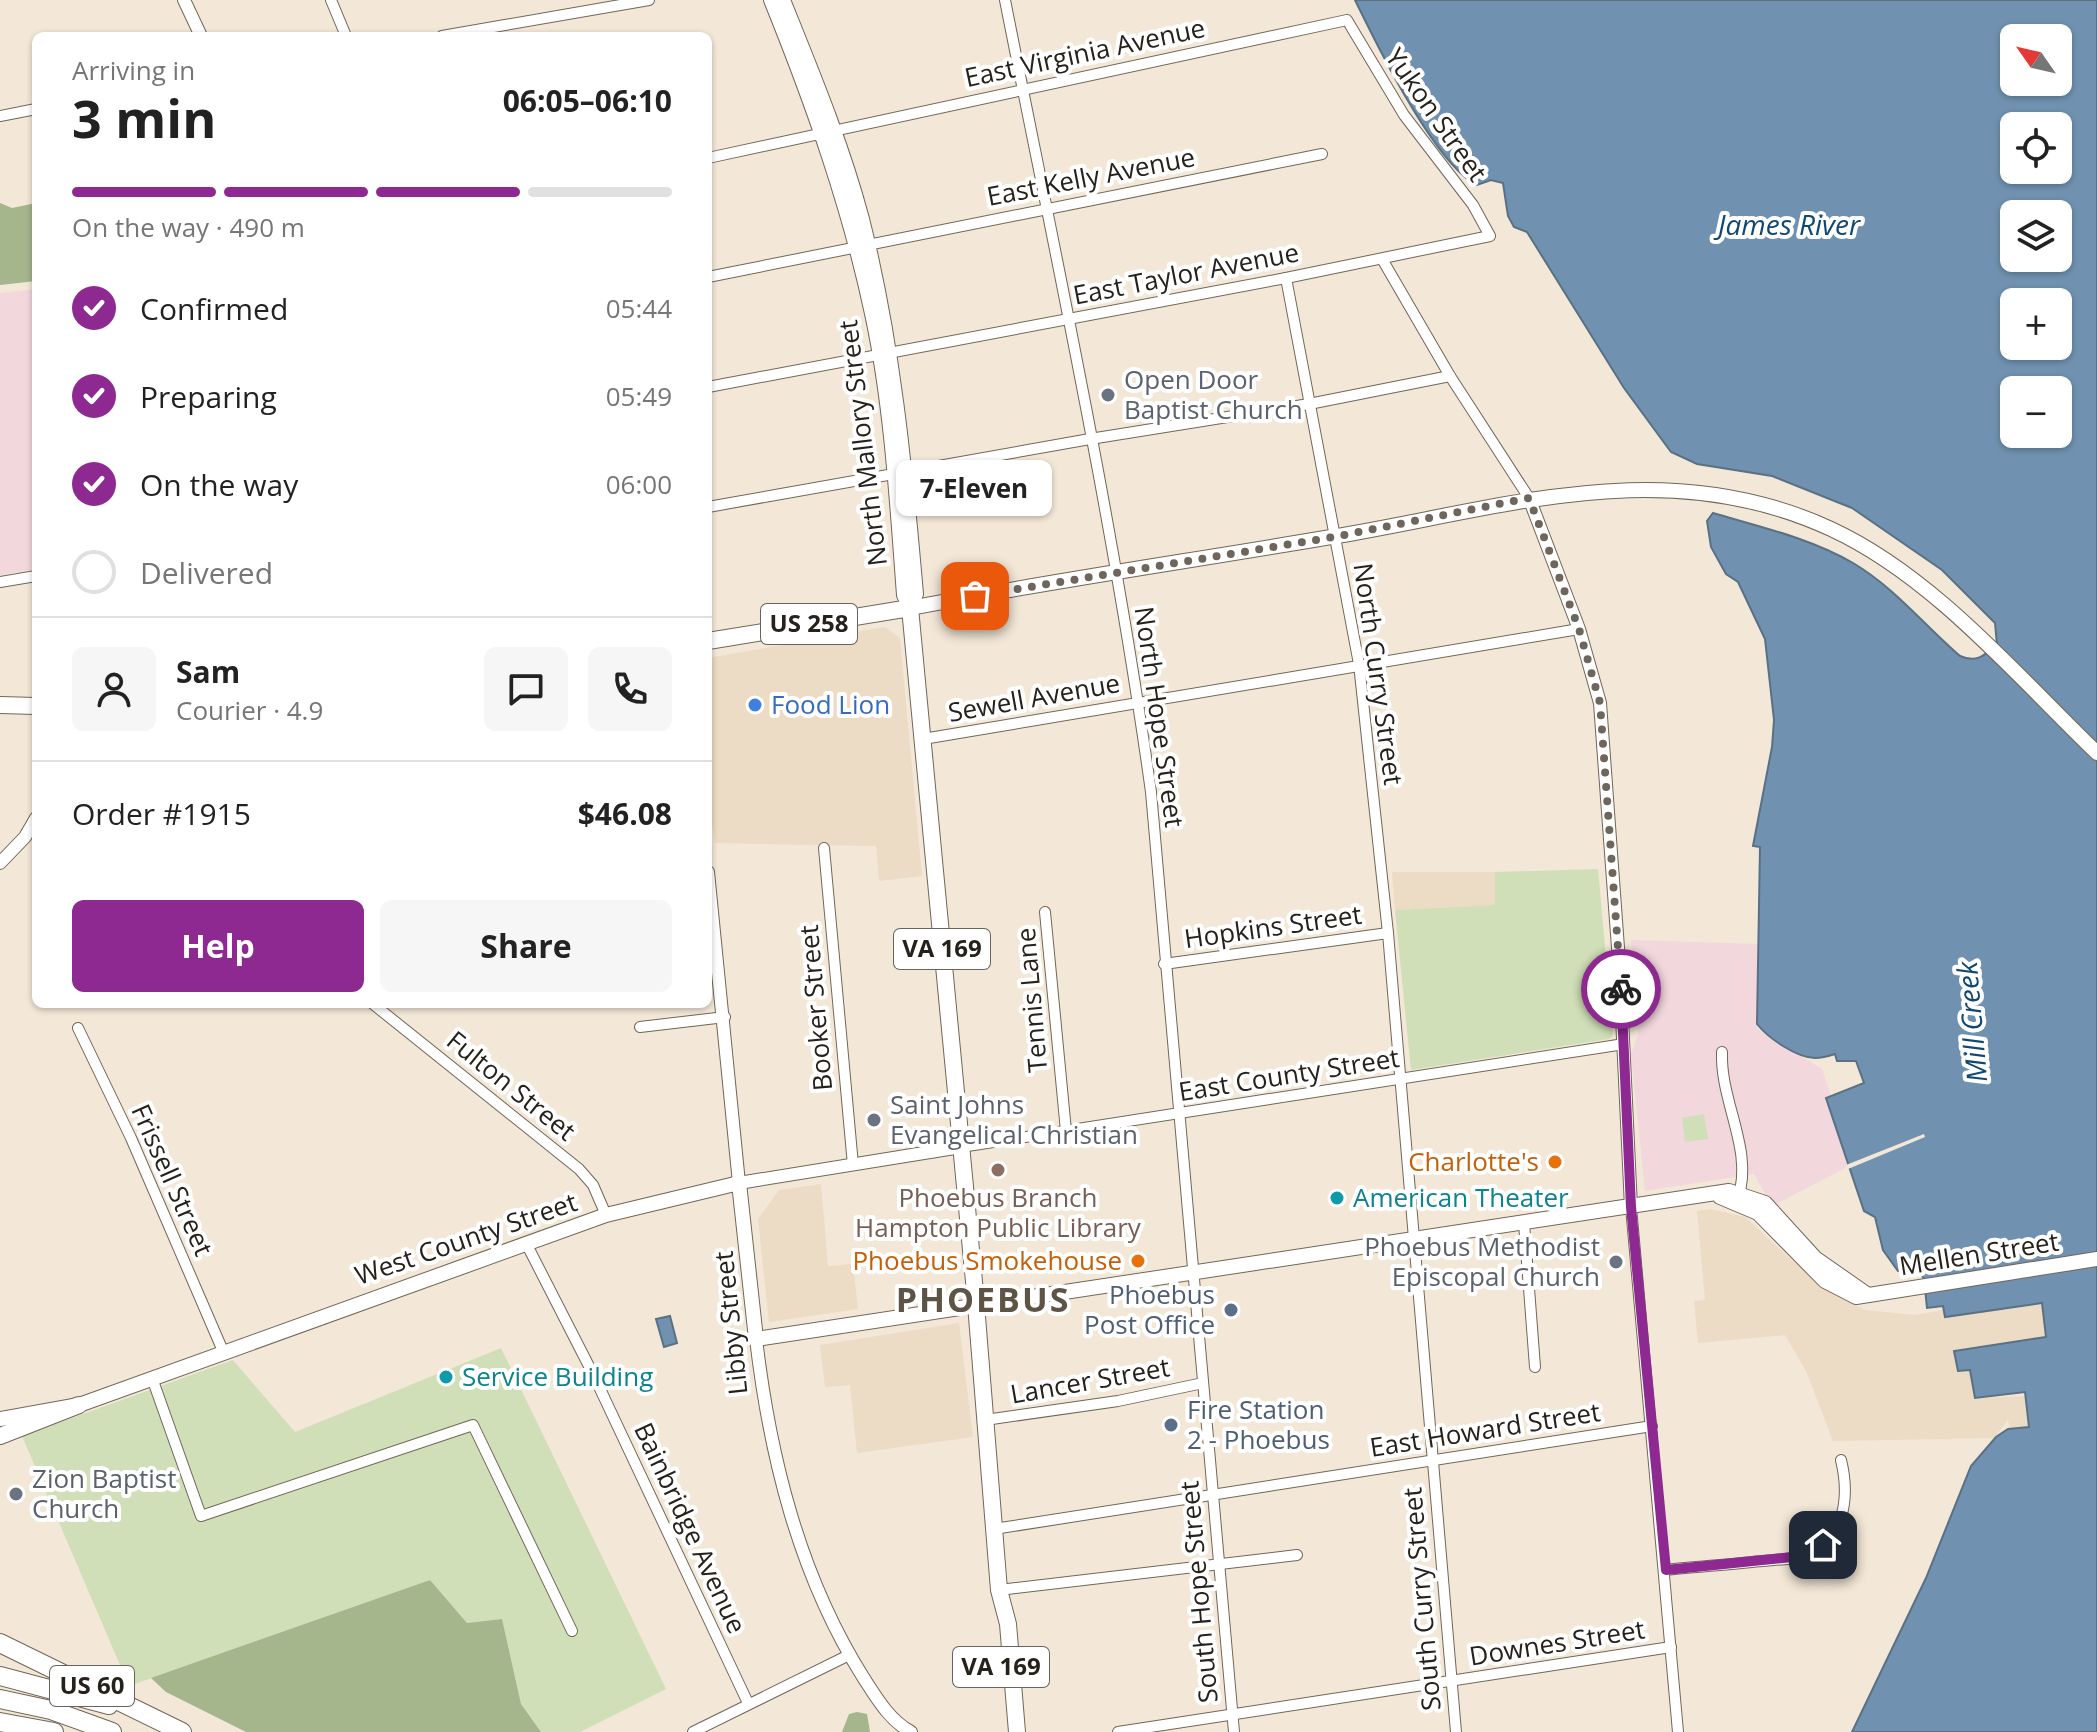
<!DOCTYPE html>
<meta charset="utf-8">
<style>
:root{--surface:#fff;--page:#f6f6f6;--text:#222;--muted:#767676;--line:#e0e0e0;--accent:#8d2990}
body{margin:0;font-family:"Open Sans",sans-serif;background:var(--page);color:var(--text);height:100vh;display:flex;flex-direction:column;font-size:30px;white-space:nowrap}
*{box-sizing:border-box;margin:0}
p{font-size:26px;color:var(--muted)}
.icon{flex:none;width:44px;height:44px;fill:none;stroke:currentColor;stroke-width:2;stroke-linecap:round;stroke-linejoin:round}
.map{position:relative;flex:1;overflow:hidden}
.drawer{position:absolute;left:32px;top:32px;width:680px;height:976px;display:flex;flex-direction:column;background:var(--surface);border-radius:12px;box-shadow:0 2px 6px #0004}
.drawer>*{flex:none}
.needle{width:52px;rotate:304deg}
.tools{position:absolute;left:2000px;top:24px;display:grid;gap:16px}
.tools a{display:grid;place-items:center;width:72px;height:72px;border-radius:12px;background:var(--surface);box-shadow:0 2px 6px #0004;font-size:40px}
.pin{position:absolute;display:grid;place-items:center;width:68px;height:68px;color:#fff;margin:-34px;border-radius:16px;box-shadow:0 4px 12px #0006}
.courier{position:absolute;display:grid;place-items:center;width:80px;height:80px;margin:-40px;border:6px solid #8d2990;border-radius:50%;background:#fff;color:#222;box-shadow:0 2px 10px #0007}
.bubble{position:absolute;height:56px;border-radius:12px;background:var(--surface);box-shadow:0 2px 6px #0004;font-size:26px;font-weight:700;line-height:56px;text-align:center}
.summary em{font-style:normal;font-weight:700}
.summary div{display:flex;flex-direction:column-reverse}
.summary{display:flex;align-items:center;justify-content:space-between;height:136px;padding:0 40px}
h1{font-size:52px;font-weight:700;line-height:60px}
.bar{display:grid;grid-template-columns:repeat(4,1fr);gap:12px 8px;align-content:center;height:96px;padding:0 40px}
.bar i{height:10px;border-radius:6px;background:var(--line)}
.bar .on{background:var(--accent)}
.bar p{grid-column:span 4}
.line{display:flex;align-items:center;gap:20px;padding:0 40px;border-top:2px solid var(--line)}
.line div{flex:1}
.round{display:grid;place-items:center;flex:none;width:84px;height:84px;border-radius:12px;background:var(--page)}
ol{padding:0 40px;list-style:none}
li{display:flex;align-items:center;gap:24px;height:88px}
li p{margin-inline-start:auto}
li .icon{padding:8px;border-radius:50%;background:var(--accent);color:#fff;stroke-width:4}
li:last-child{color:var(--muted)}
li i{width:44px;height:44px;border:4px solid var(--line);border-radius:50%}
.button{display:flex;gap:16px;margin-top:auto;padding:16px 40px}
.button a{flex:1;height:92px;border-radius:12px;background:var(--accent);color:#fff;font-size:32px;font-weight:700;line-height:92px;text-align:center}
.button a+a{background:var(--page);color:var(--text)}
.map>svg:first-child{display:block}
</style>
<div class="map">
<svg width="2097" height="1732" viewBox="0 0 2097 1732">
<rect width="100%" height="100%" fill="#f3e7d7"/>
<g fill="#ecdbc5">
<path d="M885,627l15,11 22,238 -43,5 -3,-35 -161,-3 -7,-44v-141z"/>
<path d="M1392,872h103l1,33 -101,5z"/>
<path d="M821,1184l7,82 25,-2 5,45 -89,13 -11,-103 21,-29z"/>
<path d="M1710,1209l35,8 77,71 43,22 50,5 86,-15 3,10 39,-6 3,34 -91,15 3,18 13,-1 4,28 52,-2 3,32 -20,2 -2,-10 -14,18 -161,3 -27,-70 -21,-36 -87,8 -4,-42 11,-1 -8,-89z"/>
<path d="M959,1323l14,114 -116,16 -7,-68 -25,2 -5,-42z"/>
</g>
<g fill="#f2d7dd">
<path d="M36,289v280l-36,6v-282z"/>
<path d="M1631,940l128,4 -2,85 65,40 14,43 3,27 10,27 -77,40 -18,-32 -109,17 -14,-137 7,-19z"/>
</g>
<g fill="#d0dfb7">
<path d="M1598,869l15,166 -4,4 -198,31 -16,-160 100,-5v-33z"/>
<path d="M1704,1114l4,25 -23,3 -3,-24z"/>
<path d="M501,1348l165,341 -86,43h-39l-20,-28 -19,-85 -35,4 -37,-43 -301,106 -107,-250 211,-76 62,72z"/>
</g>
<g fill="#a5b58c">
<path d="M0,203l12,5 24,-5v78l-36,4z"/>
<path d="M430,1580l37,43 35,-4 19,85 20,28h-295l-80,-40 -15,-14z"/>
<path d="M857,1712l10,2 3,18h-28l7,-18z"/>
</g>
<g fill="#7092b0" stroke="#5a7083" stroke-width="2" fill-rule="evenodd">
<path d="M1355,0h742v1732h-245l74,-154 45,-112 25,-29 12,-8 21,-2 -4,-35 -50,6 -5,-28 -12,1 -4,-20 92,-14 -4,-34 -97,14 -2,-11 -16,2 -3,-29 -6,-9 -20,1 -15,-21 -8,-33 -11,-6 -38,-113 38,-15 -8,-22h-19l-2,-7c-6,2 -14,4 -20,4 -18,0 -47,-20 -58,-34l3,-177 -7,-1 19,-99 2,-27 -9,-81 -27,-57 -12,-8 -15,-27 -4,-26 6,-8c47,14 97,25 140,50 41,24 72,63 107,93 16,7 24,0 37,-11l-2,-22 -53,-53 -90,-62 -80,-32 -75,-12 -26,-12 -47,-64 -97,-156 -13,-5 -6,-11 -5,-33 -12,-3 -14,5c-42,-20 -101,-142 -122,-185zM2014,38h44v44h-44zM2014,126h44v44h-44zM2014,214h44v44h-44zM2014,302h44v44h-44zM2014,390h44v44h-44z"/>
<path d="M670,1316l7,27 -13,4 -8,-28z"/>
</g>
<path fill="#f3e7d7" d="M1924,1134l1,3 -77,32 -2,-4z"/>
<g fill="none" stroke-linecap="round" stroke-linejoin="round">
<g stroke="#716658" stroke-width="12">
<g id="minor">
<path d="M331,0l15,36"/>
<path d="M1005,0c52,263 109,526 146,792l83,940"/>
<path d="M442,36l207,-36"/>
<path d="M0,116l36,-7"/>
<path d="M708,158l639,-138 57,95 69,90 17,31 -204,42 -578,109"/>
<path d="M1382,259l68,117 79,122"/>
<path d="M708,277l614,-123"/>
<path d="M1286,278l73,386 29,269 68,799"/>
<path d="M708,507l382,-68 219,-35 141,-28"/>
<path d="M0,582l36,-6"/>
<path d="M923,739l656,-110"/>
<path d="M824,848l29,317"/>
<path d="M1045,912l21,219"/>
<path d="M1164,964l224,-31"/>
<path d="M373,1004l206,165 14,16 13,30"/>
<path d="M640,1027l85,-10"/>
<path d="M78,1028l53,110 92,213"/>
<path d="M1722,1052c-2,50 32,98 16,146"/>
<path d="M961,1147l663,-103"/>
<path d="M1631,1207l47,525"/>
<path d="M1524,1223l11,144"/>
<path d="M526,1243l68,133 154,327"/>
<path d="M152,1378l49,138 272,-91 99,206"/>
<path d="M985,1420l133,-19 85,-18"/>
<path d="M994,1529l658,-103"/>
<path d="M1666,1570c28,-3 57,-5 86,-8 16,-2 33,-2 49,-5 44,-12 49,-60 40,-97"/>
<path d="M999,1590l298,-35"/>
<path d="M693,1732l156,-77"/>
<path d="M1118,1732l553,-85"/>
</g>
</g>
<g stroke="#716658" stroke-width="14">
<g id="tertiary">
<path d="M184,0l17,36"/>
<path d="M1529,498l50,131 21,74 20,272 11,232"/>
<path d="M0,863l25,-26 11,-19"/>
<path d="M708,872l31,311 222,-36"/>
<path d="M756,1339c14,118 43,236 107,338 13,20 26,43 48,55"/>
</g>
</g>
<g stroke="#716658" stroke-width="16">
<g id="secondary">
<path d="M771,0c42,104 79,208 102,318 19,91 24,185 31,277l6,13"/>
<path d="M783,0c29,72 59,144 79,219 31,123 43,248 54,375l-6,14"/>
<path d="M910,608c140,-27 280,-47 421,-71 171,-28 332,-86 500,-8 102,47 186,147 266,224"/>
<path d="M1720,1197l38,16 67,68 31,16 241,-38"/>
<path d="M0,1419l79,-14 527,-190 133,-32 17,156 973,-148 36,12 50,55 53,37"/>
</g>
</g>
<g stroke="#716658" stroke-width="18">
<g id="primary">
<path d="M708,641l202,-33 65,684 24,298 9,34 9,108"/>
<path d="M0,705l36,1"/>
<path d="M0,1436l79,-31"/>
</g>
</g>
<g stroke="#716658" stroke-width="20">
<g id="motorway">
<path d="M0,1643l182,89"/>
<path d="M0,1676l109,29"/>
<path d="M0,1699l51,11 61,22"/>
<path d="M0,1722l54,10"/>
</g>
</g>
<use href="#minor" stroke="#fff" stroke-width="10"/>
<use href="#tertiary" stroke="#fff" stroke-width="12"/>
<use href="#secondary" stroke="#fff" stroke-width="14"/>
<use href="#primary" stroke="#fff" stroke-width="16"/>
<use href="#motorway" stroke="#fff" stroke-width="18"/>
</g>
<g fill="none" stroke-linecap="round" stroke-linejoin="round">
<path stroke="#6e665d" stroke-width="8" stroke-dasharray="0 14.4" d="M975,596l359,-59 195,-39 50,131 21,74 21,286"/>
<path stroke="#8d2990" stroke-width="10" d="M1621,989l10,218 35,363 136,-14 21,-11"/>
</g>
<g fill="#6b7280" stroke="#fff" stroke-width="3">
<circle cx="1108" cy="395" r="8"/>
<circle cx="874" cy="1120" r="8"/>
<circle cx="1616" cy="1262" r="8"/>
<circle cx="16" cy="1494" r="8"/>
</g>
<circle fill="#3f7fe0" stroke="#fff" stroke-width="3" cx="755" cy="705" r="8"/>
<g fill="#e8710a" stroke="#fff" stroke-width="3">
<circle cx="1555" cy="1162" r="8"/>
<circle cx="1138" cy="1261" r="8"/>
</g>
<circle fill="#8d6e63" stroke="#fff" stroke-width="3" cx="998" cy="1170" r="8"/>
<g fill="#0f9aa8" stroke="#fff" stroke-width="3">
<circle cx="1337" cy="1198" r="8"/>
<circle cx="446" cy="1377" r="8"/>
</g>
<g fill="#5c6f8a" stroke="#fff" stroke-width="3">
<circle cx="1231" cy="1310" r="8"/>
<circle cx="1171" cy="1425" r="8"/>
</g>
<g text-anchor="middle" stroke-width="8" stroke-linejoin="round" paint-order="stroke">
<g fill="#fff" stroke="#67645f" stroke-width="2">
<rect x="761" y="604" width="96" height="40" rx="6"/>
<rect x="894" y="929" width="96" height="40" rx="6"/>
<rect x="953" y="1647" width="96" height="40" rx="6"/>
<rect x="50" y="1666" width="84" height="40" rx="6"/>
</g>
<g font-size="24" font-weight="bold" fill="#26211b">
<text x="809" y="632">US 258</text>
<text x="942" y="957">VA 169</text>
<text x="1001" y="1675">VA 169</text>
<text x="92" y="1694">US 60</text>
</g>
<g font-size="26" fill="#26211b" stroke="#fff">
<text transform="translate(1085 53) rotate(-12)" y="9">East Virginia Avenue</text>
<text transform="translate(1436 115) rotate(55)" y="9">Yukon Street</text>
<text transform="translate(1091 177) rotate(-11)" y="9">East Kelly Avenue</text>
<text transform="translate(1186 274) rotate(-11)" y="9">East Taylor Avenue</text>
<text transform="translate(863 443) rotate(-97)" y="9">North Mallory Street</text>
<text transform="translate(1378 674) rotate(82)" y="9">North Curry Street</text>
<text transform="translate(1034 698) rotate(-10)" y="9">Sewell Avenue</text>
<text transform="translate(1159 717) rotate(82)" y="9">North Hope Street</text>
<text transform="translate(1273 927) rotate(-8)" y="9">Hopkins Street</text>
<text transform="translate(1032 1000) rotate(-95)" y="9">Tennis Lane</text>
<text transform="translate(816 1008) rotate(-95)" y="9">Booker Street</text>
<text transform="translate(1289 1075) rotate(-9)" y="9">East County Street</text>
<text transform="translate(511 1086) rotate(39)" y="9">Fulton Street</text>
<text transform="translate(172 1180) rotate(66)" y="9">Frissell Street</text>
<text transform="translate(466 1239) rotate(-19)" y="9">West County Street</text>
<text transform="translate(1979 1254) rotate(-9)" y="9">Mellen Street</text>
<text transform="translate(731 1323) rotate(-96)" y="9">Libby Street</text>
<text transform="translate(1090 1381) rotate(-10)" y="9">Lancer Street</text>
<text transform="translate(1485 1430) rotate(-9)" y="9">East Howard Street</text>
<text transform="translate(690 1528) rotate(65)" y="9">Bainbridge Avenue</text>
<text transform="translate(1199 1592) rotate(-95)" y="9">South Hope Street</text>
<text transform="translate(1422 1599) rotate(-95)" y="9">South Curry Street</text>
<text transform="translate(1557 1643) rotate(-9)" y="9">Downes Street</text>
</g>
<g font-size="26" fill="#5b616d" stroke="#fff" text-anchor="start">
<text x="1124" y="389">Open Door<tspan x="1124" dy="30">Baptist Church</tspan></text>
<text x="890" y="1114">Saint Johns<tspan x="890" dy="30">Evangelical Christian</tspan></text>
<text x="1600" y="1256" text-anchor="end">Phoebus Methodist<tspan x="1600" dy="30">Episcopal Church</tspan></text>
<text x="32" y="1488">Zion Baptist<tspan x="32" dy="30">Church</tspan></text>
</g>
<g font-size="26" fill="#366cbe" stroke="#fff" text-anchor="start">
<text x="771" y="714">Food Lion</text>
</g>
<g font-size="26" fill="#c56008" stroke="#fff" text-anchor="end">
<text x="1539" y="1171">Charlotte's</text>
<text x="1122" y="1270">Phoebus Smokehouse</text>
</g>
<g font-size="26" fill="#785e54" stroke="#fff">
<text x="998" y="1207">Phoebus Branch<tspan x="998" dy="30">Hampton Public Library</tspan></text>
</g>
<g font-size="26" fill="#0d838f" stroke="#fff" text-anchor="start">
<text x="1353" y="1207">American Theater</text>
<text x="462" y="1386">Service Building</text>
</g>
<g font-size="26" fill="#4e5e75" stroke="#fff" text-anchor="end">
<text x="1215" y="1304">Phoebus<tspan x="1215" dy="30">Post Office</tspan></text>
<text x="1187" y="1419" text-anchor="start">Fire Station<tspan x="1187" dy="30">2 - Phoebus</tspan></text>
</g>
<g font-size="28" font-style="italic" fill="#104871" stroke="#fff">
<text x="1789" y="235">James River</text>
<text transform="translate(1972 1022) rotate(-95)" y="10">Mill Creek</text>
</g>
<g font-size="34" font-weight="bold" letter-spacing="2" fill="#5e5446" stroke="#fff">
<text x="983" y="1312">PHOEBUS</text>
</g>
</g>
</svg>
<div class="tools">
<a><svg class="needle" viewBox="-14 -14 28 28"><path d="M0-13l5 13h-10z" fill="#e53935"/><path d="M0 13l5-13h-10z" fill="#767676"/></svg></a>
<a><svg class="icon" aria-label="locate" viewBox="0 0 24 24"><circle cx="12" cy="12" r="6"/><path d="M12 2v4M12 18v4M2 12h4M18 12h4"/></svg></a>
<a><svg class="icon" aria-label="layers" viewBox="0 0 24 24"><path d="M12 4l9 5-9 5-9-5zM3 14l9 5 9-5"/></svg></a>
<a>+</a>
<a>−</a>
</div>
<div class="pin" style="left:975px;top:596px;background:#ea580c"><svg class="icon" aria-label="bag" viewBox="0 0 24 24"><path d="M5 8h14l-1 12H6zM9 8a3 3 0 0 1 6 0"/></svg></div>
<div class="pin" style="left:1823px;top:1545px;background:#1f2937"><svg class="icon" aria-label="home" viewBox="0 0 24 24"><path d="M3 11l9-7 9 7M6 9v11h12V9"/></svg></div>
<div class="courier" style="left:1621px;top:989px"><svg class="icon" aria-label="bike" viewBox="0 0 24 24"><circle cx="6" cy="16" r="4"/><circle cx="18" cy="16" r="4"/><path d="M6 16l4-8h5l3 8M10 8l3 8H6M13 5h3"/></svg></div>
<div class="bubble" style="left:896px;top:460px;width:156px">7-Eleven</div>
<section class="drawer">
<div class="summary"><div><h1>3 min</h1><p>Arriving in</p></div><em>06:05–06:10</em></div>
<div class="bar"><i class="on"></i><i class="on"></i><i class="on"></i><i></i><p>On the way · 490 m</p></div>
<ol>
<li><svg class="icon" aria-label="check" viewBox="0 0 24 24"><path d="M5 12l5 5 9-10"/></svg>Confirmed<p>05:44</p></li>
<li><svg class="icon" aria-label="check" viewBox="0 0 24 24"><path d="M5 12l5 5 9-10"/></svg>Preparing<p>05:49</p></li>
<li><svg class="icon" aria-label="check" viewBox="0 0 24 24"><path d="M5 12l5 5 9-10"/></svg>On the way<p>06:00</p></li>
<li><i></i>Delivered</li>
</ol>
<div class="line" style="height:144px"><a class="round"><svg class="icon" aria-label="person" viewBox="0 0 24 24"><circle cx="12" cy="8" r="4"/><path d="M4 21q1-7 8-7t8 7"/></svg></a><div><b>Sam</b><p>Courier · 4.9</p></div><a class="round"><svg class="icon" aria-label="chat" viewBox="0 0 24 24"><path d="M4 5h16v11H9l-5 4z"/></svg></a><a class="round"><svg class="icon" aria-label="phone" viewBox="0 0 24 24"><path d="M5 4h4l2 5-3 2q2 4 5 5l2-3 5 2v4C11 20 4 13 5 4z"/></svg></a></div>
<div class="line" style="height:104px"><div>Order #1915</div><b>$46.08</b></div>
<div class="button"><a>Help</a><a>Share</a></div>
</section>
</div>
